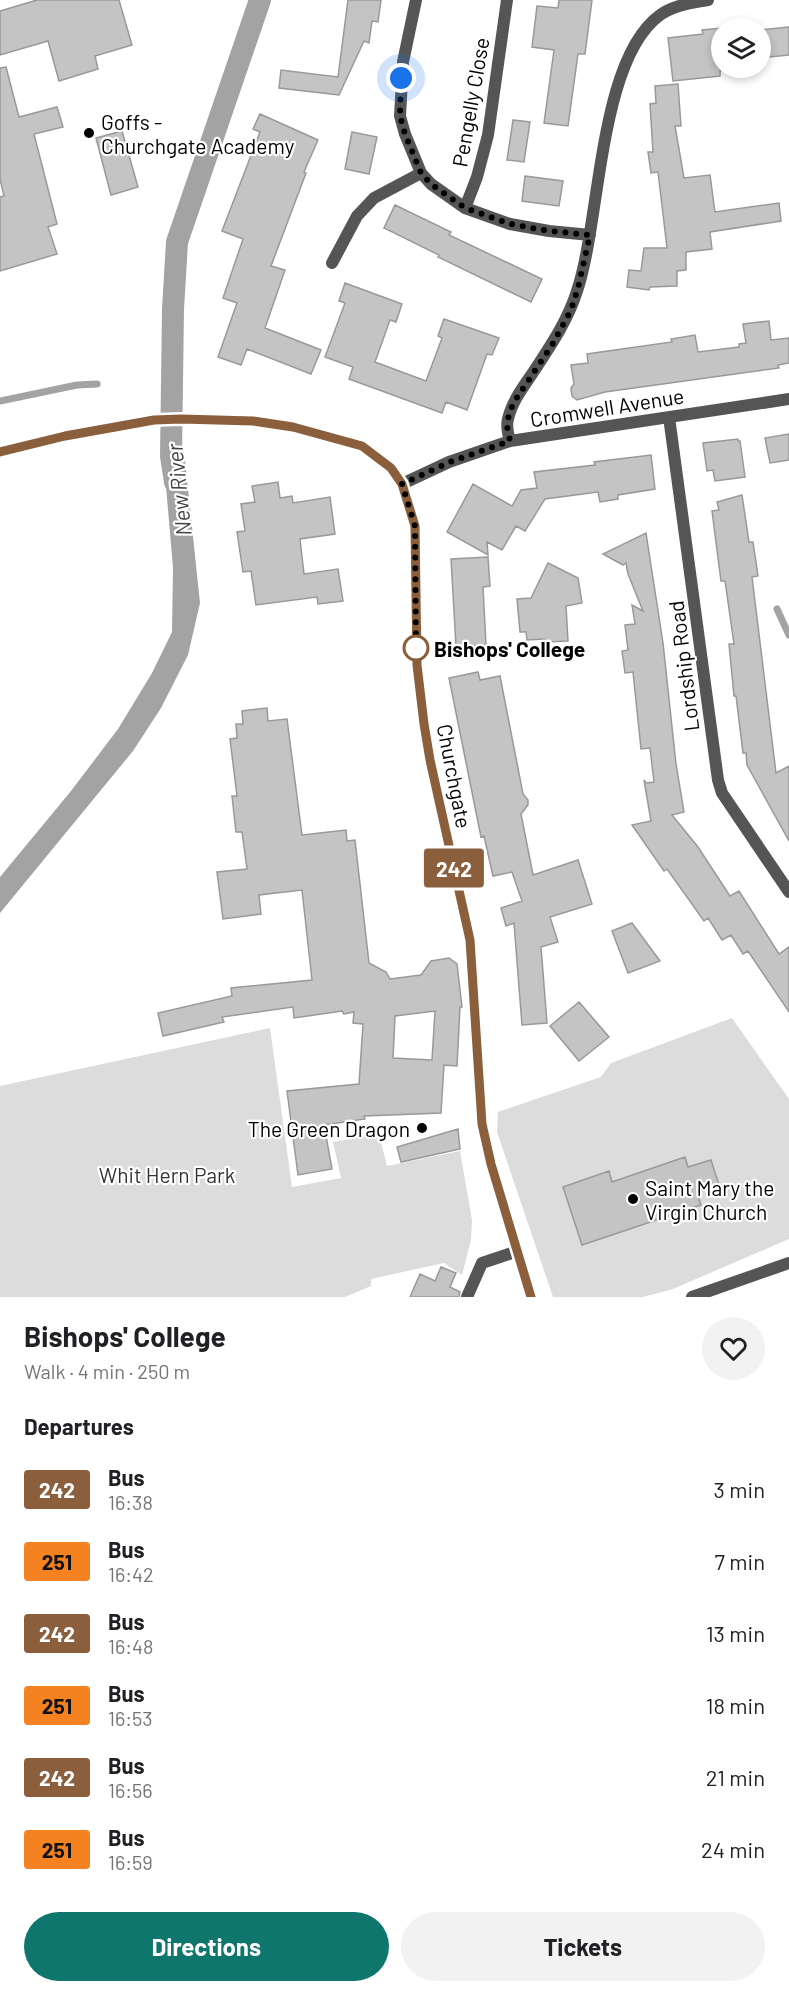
<!DOCTYPE html>
<meta charset="utf-8">
<style>
:root{--surface:#fff;--page:#f2f2f2;--text:#202124;--muted:#757577;--accent:#0f766e}
body{margin:0;font-family:Barlow,sans-serif;background:var(--page);color:var(--text);height:100vh;display:flex;flex-direction:column;font-size:22px;white-space:nowrap}
*{box-sizing:border-box;margin:0}
p{font-size:20px;color:var(--muted)}
.icon{flex:none;width:33px;height:33px;fill:none;stroke:currentColor;stroke-width:2;stroke-linecap:round;stroke-linejoin:round}
.map{position:relative;height:1297px;overflow:hidden}
.panel{display:flex;flex-direction:column;background:var(--surface);flex:1}
.panel>*{flex:none}
.badge{padding:0 12px;border-radius:4px;font-size:21px;line-height:39px}
.controls{position:absolute;left:711px;top:18px;display:grid;gap:12px}
.controls a{display:grid;place-items:center;width:60px;height:60px;border-radius:50%;background:var(--surface);box-shadow:0 3px 9px #0003;font-size:30px}
.you{position:absolute;width:30px;height:30px;margin:-15px;border:4px solid #fff;border-radius:50%;background:#1a73e8;box-shadow:0 0 0 9px #1a73e833}
.map>.badge{position:absolute;translate:-50% -50%;box-shadow:0 0 0 3px #fff}
h2{padding:0 24px;font-size:22px;line-height:54px}
.round{display:grid;place-items:center;flex:none;width:63px;height:63px;border-radius:32px;background:var(--page)}
.head{display:flex;align-items:center;justify-content:space-between;height:102px;padding:0 24px}
h1{font-size:28px;font-weight:700;line-height:45px}
.action{display:flex;gap:12px;margin-top:auto;padding:12px 24px}
.action a{flex:1;height:69px;border-radius:36px;background:var(--accent);color:#fff;font-size:24px;font-weight:700;line-height:69px;text-align:center}
.action a+a{background:var(--page);color:var(--text)}
ul{padding:0;list-style:none}
li{display:flex;align-items:center;gap:18px;height:72px;padding:0 24px}
li div{flex:1}
li b{display:block;font-size:22px}
li em{font-style:normal}
li .badge{min-width:66px;font-weight:700;text-align:center}
.map>svg:first-child{display:block}
.green{fill:#dcdcdc;fill-rule:evenodd}
.water{fill:#a3a3a3}
.lines{fill:none;stroke-linecap:round;stroke-linejoin:round}
.stream{stroke:#a3a3a3;stroke-width:7}
.canal{stroke:#a3a3a3;stroke-width:22}
.building{fill:#c4c4c4;stroke:#999;stroke-width:1.5;fill-rule:evenodd}
.minor{stroke:#555;stroke-width:12}
.tertiary{stroke:#555;stroke-width:12}
.line-casing{stroke:#fff;stroke-width:14}
.line{stroke:#8b5e3c;stroke-width:9}
.walk{stroke:#000;stroke-width:6;stroke-dasharray:0 10.8}
.poi-dot{fill:#000;stroke:#fff;stroke-width:2}
.stop-dot{fill:#fff;stroke:#8b5e3c;stroke-width:3}
.labels{text-anchor:middle;dominant-baseline:central;stroke-width:4.5;stroke-linejoin:round;paint-order:stroke}
.street-label{font-size:21px;fill:#000;stroke:#fff}
.poi-label{font-size:21px;fill:#000;stroke:#fff;text-anchor:start}
.stop-label{font-size:21px;font-weight:bold;fill:#000;stroke:#fff;text-anchor:start}
.park-label{font-size:21px;fill:#333;stroke:#fff}
.water-label{font-size:22px;font-style:italic;fill:#444;stroke:#fff}
</style>
<div class="map">
<svg width="789" height="1297" viewBox="0 0 789 1297">
<rect width="100%" height="100%" fill="#fff"/>
<path class="green" d="M732,1018L789,1099V1239L673,1289L643,1297H553L497,1132L498,1112L601,1077L611,1063ZM685,1158L688,1167L711,1160L719,1185L697,1193L701,1205L582,1244L563,1187L608,1172L612,1182Z
M270,1028L292,1187L341,1178L333,1142L379,1134L387,1166L460,1151L472,1220L471,1240L462,1275L444,1263L371,1279V1286L345,1297H0V1086Z"/>
<path class="water" d="M163,451H184L200,603L188,655L161,708L133,751L0,913V877L71,791L118,729L152,673L172,632L173,568Z"/>
<g class="lines">
<path class="stream" d="M0,401L77,385L97,384
M777,609L789,635"/>
<path class="canal" d="M175,482L171,456L173,309L177,242L260,0"/>
</g>
<path class="building" d="M37,0H119L132,45L95,56L98,69L59,81L48,41L0,55V11Z
M348,0H381L378,22L372,21L369,43L364,41L339,95L279,88L281,70L338,77Z
M559,0H592L585,54H578L568,126L544,123L554,50L532,47L537,6L558,8Z
M789,27V55L760,58V30Z
M722,28L720,76L673,81L668,38L703,34L702,30Z
M6,67L19,117L57,107L63,127L34,134L57,224L48,227L57,254L0,271V197L4,196L0,179V68Z
M678,84L681,126H675L684,178L710,175L715,212L779,203L781,221L710,232L712,249L686,252V270L677,271V286L650,287L649,290L627,287L629,270L641,271L644,248H667L658,172L651,173L648,152H653L650,104L656,103L655,86Z
M260,114L318,140L304,172L306,173L271,266L285,270L265,328L321,350L311,374L247,349L241,365L218,357L237,303L223,298L243,239L222,231L260,132L253,129Z
M513,120L530,122L524,162L507,160Z
M122,131L138,187L111,195L96,138Z
M352,132L377,137L369,174L345,169Z
M525,176L563,181L559,206L522,201Z
M395,205L451,232L449,235L542,279L531,302L438,257L439,255L384,228Z
M345,283L402,304L396,322L390,320L375,362L426,381L442,338L438,336L444,319L499,338L492,355L487,354L467,410L446,402L442,413L349,379L353,367L325,357L345,303L339,301Z
M769,321L771,340L789,338V363L778,365L779,368L605,392L577,400L572,396L571,388L574,384L571,365L588,363L587,354L672,342L671,339L695,335L698,352L739,347V344L746,343L743,324Z
M789,434V460L770,463L765,438Z
M738,439V441H740L745,477L715,481L713,470L707,471L703,443Z
M651,455L655,489L618,495V499L600,502L598,492L545,499L525,531L516,526L502,550L487,542L488,555L447,532L473,484L512,506L521,490L537,488L534,472L595,465L594,462Z
M278,482L280,498L292,496L293,503L330,497L335,534L300,539L304,574L338,569L343,601L318,604L317,597L256,605L251,571L243,572L237,532L245,531L241,504L255,502L252,486Z
M742,495L749,542H753L758,576L752,577L776,773L789,766V841L747,765L746,753H743L736,696H734L729,644H734L725,581H721L712,511L719,510L717,502Z
M646,533L663,643L676,764L684,812L672,815L698,847L730,896L739,891L779,954L789,947V1012L748,951L743,954L731,935L722,940L708,918L704,921L667,869L664,871L632,825L651,821L644,780L646,783L654,782L650,748L641,749L633,672L625,673L622,651L628,650L625,625L635,624L632,605L643,611L628,574L626,563L623,565L603,554Z
M488,557L490,586L483,587L486,645L456,646L451,559Z
M548,563L578,578L582,603L566,606L568,641L545,642L544,639L527,640L526,632H520L517,599L531,598Z
M478,672L480,680L500,676L523,794L528,800V805L521,814L533,875L578,860L592,904L550,917L558,942L541,947L547,1023L522,1025L514,923L506,926L501,908L522,901L512,872L493,876L484,836L481,837L449,678Z
M267,708L268,721L287,719L302,835L346,830L347,841L355,840L369,963L386,972L390,979L421,975L431,961L449,958L457,964L462,1007H460L457,1066L444,1065L441,1113L364,1116L365,1119L324,1125L332,1169L298,1175L287,1091L359,1084L363,1024L353,1023L354,1012L344,1014L342,1011L294,1018L293,1007L222,1017L224,1022L163,1036L158,1013L232,996L231,988L312,980L302,890L259,895L261,914L223,919L217,872L247,869L242,832H236L232,796H237L230,739L237,738L236,724H243L242,711ZM435,1011L432,1060L393,1058L395,1016Z
M632,923L660,961L628,973L612,931Z
M579,1002L609,1037L579,1061L550,1026Z
M458,1129L460,1149L401,1162L397,1147Z
M685,1157L688,1167L711,1160L719,1185L697,1193L701,1205L582,1245L563,1187L609,1171L612,1182Z
M441,1267L456,1273L450,1287L460,1292L459,1297H410L420,1274L435,1281Z"/>
<g class="lines">
<path class="minor" d="M416,0L403,62L400,116L405,134L421,173L431,184L465,208L510,224L549,231L590,235
M465,208L477,177L488,135L507,0
M332,263L357,216L374,198L421,173
M669,417L718,780L722,793L789,892
M510,441C508,434 506,426 508,419C512,401 524,386 534,371C551,345 568,320 577,291C601,220 598,60 660,15C674,5 692,3 708,0
M402,484L449,462L510,441L789,399
M467,1297L482,1263L518,1251
M692,1297L789,1263"/>
<path class="tertiary" d="M0,452L65,436L154,420L181,419L253,421L293,427L362,446L391,468L402,484L415,526L417,665L424,724L430,760L470,940L482,1123L491,1163L531,1297"/>
</g>
<g class="lines">
<g class="line-casing">
<path id="line" d="M0,452L65,436L154,420L181,419L253,421L293,427L362,446L391,468L402,484L415,526L417,665L424,724L430,760L470,940L482,1124L491,1164L531,1297"/>
</g>
<use href="#line" class="line"/>
<path class="walk" d="M401,78L400,116L405,134L421,173L431,184L465,208L510,224L549,231L590,235L578,288L571,310L552,345L514,402L509,414L507,426L510,441L450,462L402,484L415,526L416,648"/>
</g>
<g class="poi-dot">
<circle cx="89" cy="133" r="6"/>
<circle cx="422" cy="1128" r="6"/>
<circle cx="633" cy="1199" r="6"/>
</g>
<circle class="stop-dot" cx="416" cy="648" r="12"/>
<g class="labels">
<g class="street-label">
<text transform="translate(470 102) rotate(-80)">Pengelly Close</text>
<text transform="translate(607 407) rotate(-9)">Cromwell Avenue</text>
<text transform="translate(683 666) rotate(-97)">Lordship Road</text>
<text transform="translate(455 776) rotate(79)">Churchgate</text>
</g>
<g class="poi-label">
<text x="101" y="121">Goffs -<tspan x="101" dy="24">Churchgate Academy</tspan></text>
<text x="410" y="1128" text-anchor="end">The Green Dragon</text>
<text x="645" y="1187">Saint Mary the<tspan x="645" dy="24">Virgin Church</tspan></text>
</g>
<g class="stop-label">
<text x="434" y="648">Bishops' College</text>
</g>
<g class="park-label">
<text x="167" y="1174">Whit Hern Park</text>
</g>
<g class="water-label">
<text transform="translate(178 490) rotate(-96)">New River</text>
</g>
</g>
</svg>
<div class="controls">
<a><svg class="icon" aria-label="layers" viewBox="0 0 24 24"><path d="M12 4l9 5-9 5-9-5zM3 14l9 5 9-5"/></svg></a>
</div>
<div class="you" style="left:401px;top:78px"></div>
<b class="badge" style="left:454px;top:868px;background:#8b5e3c;color:#fff">242</b>
</div>
<section class="panel">
<div class="head"><div><h1>Bishops' College</h1><p>Walk · 4 min · 250 m</p></div><a class="round"><svg class="icon" aria-label="heart" viewBox="0 0 24 24"><path d="M12 20l-8-8c-3-5 5-10 8-4 3-6 11-1 8 4z"/></svg></a></div>
<h2>Departures</h2>
<ul>
<li><span class="badge" style="background:#8b5e3c;color:#fff">242</span><div><b>Bus</b><p>16:38</p></div><em>3 min</em></li>
<li><span class="badge" style="background:#f58220;color:#111">251</span><div><b>Bus</b><p>16:42</p></div><em>7 min</em></li>
<li><span class="badge" style="background:#8b5e3c;color:#fff">242</span><div><b>Bus</b><p>16:48</p></div><em>13 min</em></li>
<li><span class="badge" style="background:#f58220;color:#111">251</span><div><b>Bus</b><p>16:53</p></div><em>18 min</em></li>
<li><span class="badge" style="background:#8b5e3c;color:#fff">242</span><div><b>Bus</b><p>16:56</p></div><em>21 min</em></li>
<li><span class="badge" style="background:#f58220;color:#111">251</span><div><b>Bus</b><p>16:59</p></div><em>24 min</em></li>
</ul>
<div class="action"><a>Directions</a><a>Tickets</a></div>
</section>
